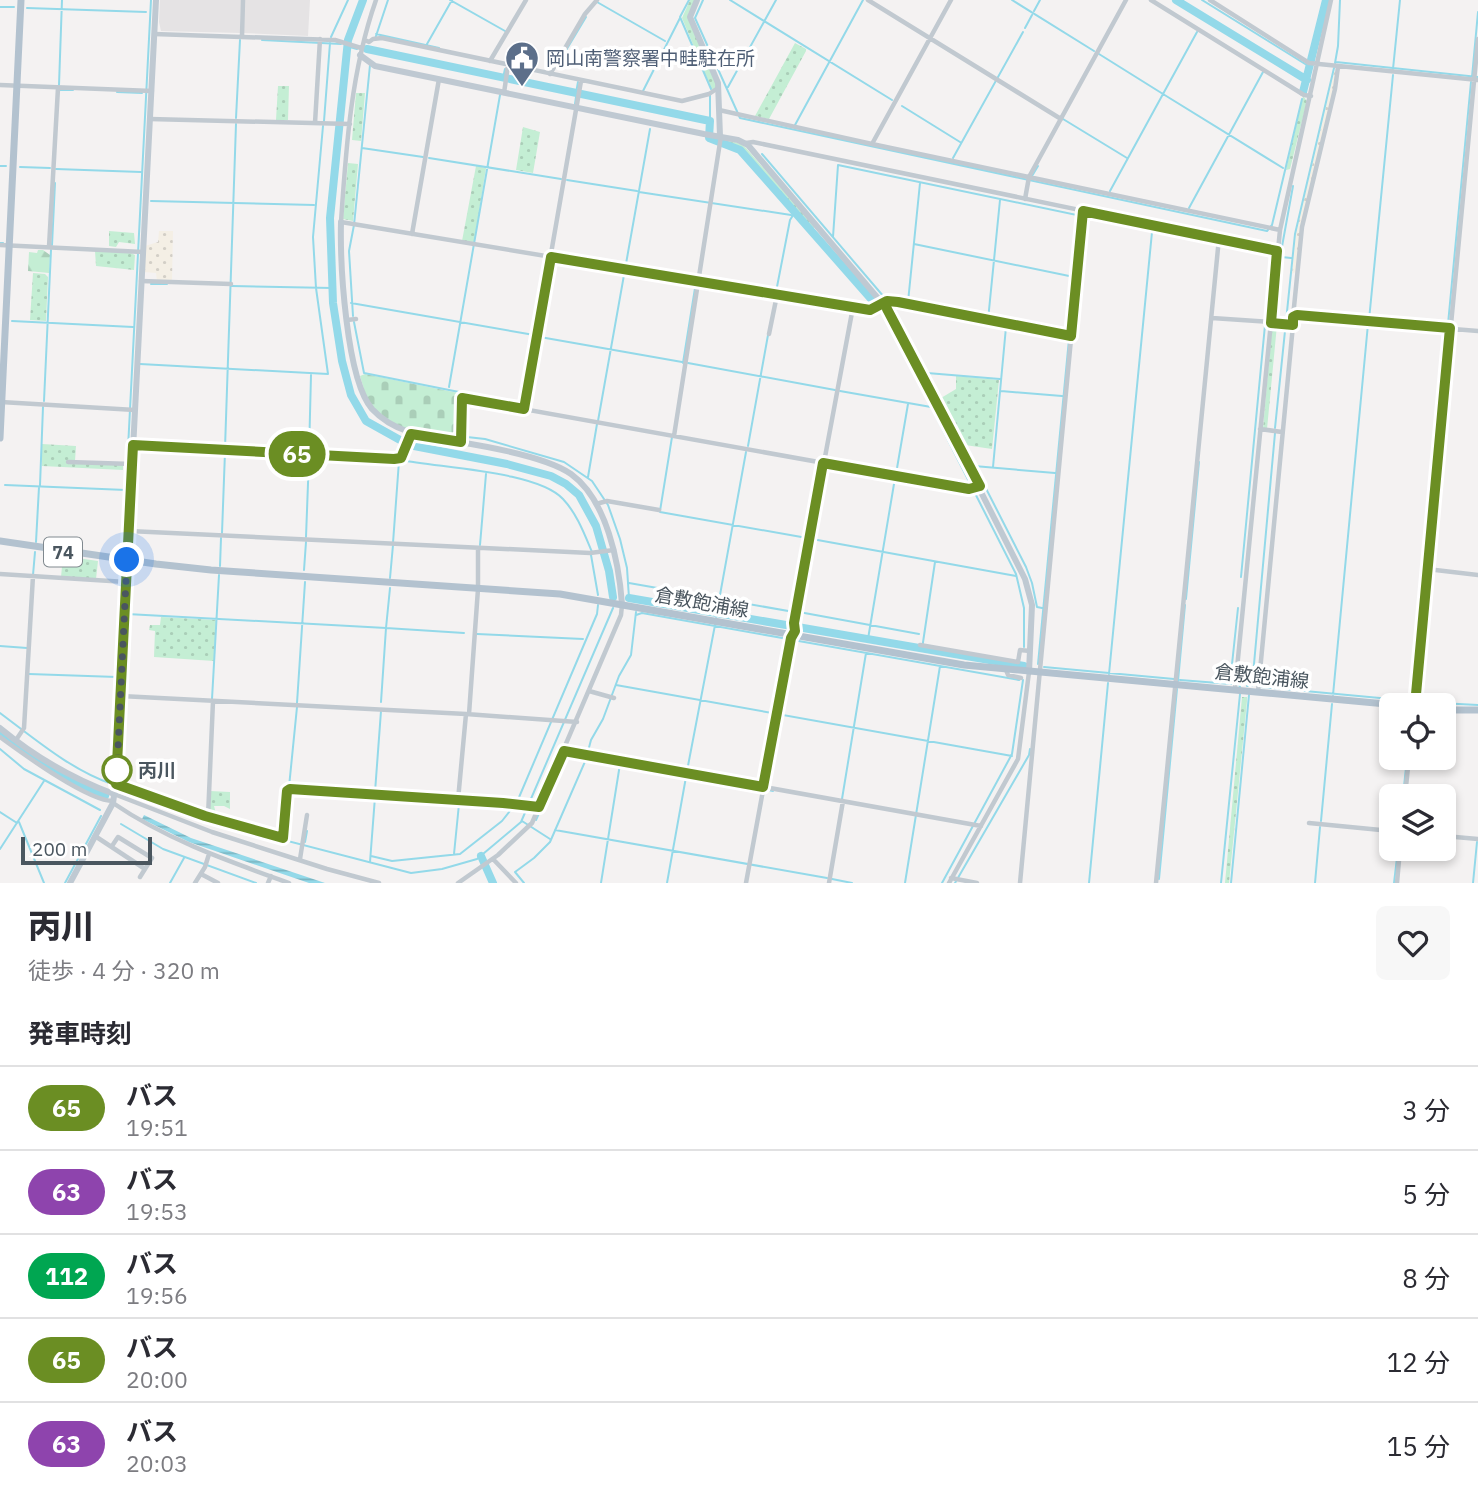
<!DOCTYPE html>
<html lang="ja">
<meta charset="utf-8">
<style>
:root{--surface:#fff;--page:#f7f7f7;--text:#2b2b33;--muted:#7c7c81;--line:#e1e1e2}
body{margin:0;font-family:"IBM Plex Sans","Noto Sans JP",sans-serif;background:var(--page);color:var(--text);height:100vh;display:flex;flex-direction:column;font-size:26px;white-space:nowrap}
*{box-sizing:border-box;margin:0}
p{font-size:23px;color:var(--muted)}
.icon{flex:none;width:38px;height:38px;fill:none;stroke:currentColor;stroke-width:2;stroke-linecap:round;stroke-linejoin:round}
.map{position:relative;height:883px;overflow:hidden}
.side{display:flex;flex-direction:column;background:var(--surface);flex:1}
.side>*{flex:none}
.badge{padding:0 14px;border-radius:23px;font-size:24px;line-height:46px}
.buttons{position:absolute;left:1379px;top:693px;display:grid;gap:14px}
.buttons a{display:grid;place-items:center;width:77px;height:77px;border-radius:10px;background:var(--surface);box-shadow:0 4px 10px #0003;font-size:35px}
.scale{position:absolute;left:21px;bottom:18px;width:131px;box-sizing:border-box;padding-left:7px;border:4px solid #4a565f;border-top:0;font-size:19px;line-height:24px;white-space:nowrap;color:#4a565f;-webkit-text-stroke:5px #fff;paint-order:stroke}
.you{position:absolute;width:35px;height:35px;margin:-18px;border:5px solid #fff;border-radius:50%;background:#1a73e8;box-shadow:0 0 0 10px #1a73e833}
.map>.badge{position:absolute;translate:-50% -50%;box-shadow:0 0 0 4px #fff}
h2{padding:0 28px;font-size:26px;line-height:63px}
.round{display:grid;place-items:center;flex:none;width:74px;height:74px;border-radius:10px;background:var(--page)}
.overview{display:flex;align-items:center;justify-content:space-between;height:119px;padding:0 28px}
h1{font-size:33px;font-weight:800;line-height:52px}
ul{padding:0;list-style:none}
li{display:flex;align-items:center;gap:21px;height:84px;padding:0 28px;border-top:2px solid var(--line)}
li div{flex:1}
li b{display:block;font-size:26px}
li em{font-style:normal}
li .badge{min-width:77px;font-weight:700;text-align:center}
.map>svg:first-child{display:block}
.education{fill:#e5e3e4}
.grass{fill:url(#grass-dots)}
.forest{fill:url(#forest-firs)}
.sand{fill:url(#sand-dots)}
.cemetery{fill:url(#cemetery-stones)}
.water{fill:url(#water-rules)}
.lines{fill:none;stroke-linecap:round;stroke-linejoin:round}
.stream{stroke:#93d9e9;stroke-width:2}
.river{stroke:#93d9e9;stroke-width:8}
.street{stroke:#c1c9d0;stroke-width:4.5}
.secondary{stroke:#bfc9d2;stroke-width:6}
.primary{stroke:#b3c2cf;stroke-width:7}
.line-casing{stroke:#fff;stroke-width:16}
.line{stroke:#6b8e23;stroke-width:10}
.walk{stroke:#4a565f;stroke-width:7;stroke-dasharray:0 12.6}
.stop-dot{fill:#fff;stroke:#6b8e23;stroke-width:3.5}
.labels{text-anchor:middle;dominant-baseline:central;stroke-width:7;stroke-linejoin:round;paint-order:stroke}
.shield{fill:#fff;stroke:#80898f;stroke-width:2}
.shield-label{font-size:18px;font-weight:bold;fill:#4a565f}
.service-label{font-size:19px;fill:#4e5e75;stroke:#fff;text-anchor:start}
.street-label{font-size:19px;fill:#4a565f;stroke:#fff}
.stop-label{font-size:19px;font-weight:bold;fill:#4a565f;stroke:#fff;text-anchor:start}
</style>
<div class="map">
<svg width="1478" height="883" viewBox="0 0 1478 883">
<defs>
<pattern id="grass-dots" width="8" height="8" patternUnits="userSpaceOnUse" patternTransform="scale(1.75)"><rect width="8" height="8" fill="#c4eed4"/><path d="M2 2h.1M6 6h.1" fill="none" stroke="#aaceb8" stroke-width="1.8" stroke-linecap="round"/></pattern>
<pattern id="forest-firs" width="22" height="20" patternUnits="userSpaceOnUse" patternTransform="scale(1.75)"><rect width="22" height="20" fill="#c4eed4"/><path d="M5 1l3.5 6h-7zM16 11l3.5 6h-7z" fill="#aaceb8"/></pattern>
<pattern id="sand-dots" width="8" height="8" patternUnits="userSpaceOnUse" patternTransform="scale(1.75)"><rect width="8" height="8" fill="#f4efe5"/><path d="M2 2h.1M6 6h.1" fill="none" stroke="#d3cfc7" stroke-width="1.8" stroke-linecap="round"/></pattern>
<pattern id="cemetery-stones" width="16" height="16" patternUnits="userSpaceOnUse" patternTransform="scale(1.75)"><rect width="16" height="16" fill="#c4eed4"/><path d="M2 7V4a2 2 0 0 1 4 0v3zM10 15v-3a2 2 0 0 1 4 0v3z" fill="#aaceb8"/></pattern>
<pattern id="water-rules" width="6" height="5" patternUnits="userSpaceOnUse" patternTransform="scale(1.75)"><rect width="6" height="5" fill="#93d9e9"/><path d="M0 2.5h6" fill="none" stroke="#7ab3c0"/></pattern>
</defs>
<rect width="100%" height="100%" fill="#f4f2f2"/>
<path class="education" d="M160,0H241L240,33L161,31L159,22Z
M244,0H310L308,36L243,33Z"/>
<path class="grass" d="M690,0H695L688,14L715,81L716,88L712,90L682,18Z
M795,43L806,49V51L769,119L755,116Z
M278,86H289L288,120H276Z
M356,93H365L361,141L352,140Z
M1303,96L1307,101L1290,169L1286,170Z
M523,127L540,132L533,173L516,170Z
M724,139L741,144L746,148L814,226V231L744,151L722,141Z
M348,163L358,164L353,221L343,219Z
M476,166L486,168L474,242L462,241Z
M109,231L134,233L135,244L119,242L116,247L109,246Z
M95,251L129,252L135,255L134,270L96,266Z
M33,273L45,274L48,277L46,321L30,320Z
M1277,325L1267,429L1263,428L1272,327Z
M956,376L999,380L992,449L965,445L941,398L956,389Z
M42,444L76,446L75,461L123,465V470L42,466Z
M63,556L98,561L96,579L61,577Z
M161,617L216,620L214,661L154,657L155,631L149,630L150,625H160Z
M1242,697H1247V701L1229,883H1225Z
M210,791L230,792V809L224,806H214L217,817L226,816L225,821L209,816Z"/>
<path class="forest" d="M38,250H43L50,255L49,273L28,271L29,252L37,253Z"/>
<path class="sand" d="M1335,69V85L1310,186L1297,271L1292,274L1296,234Z
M159,231H173L172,281H157L156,273L144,272L145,246L158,242Z"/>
<path class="cemetery" d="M365,374L458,393L456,440C428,436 387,429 370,403C365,395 363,385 360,376Z"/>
<path class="water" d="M144,815L191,838L325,883H309L189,842L142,819Z"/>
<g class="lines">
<path class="stream" d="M450,0L505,31
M689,0L680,17L711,89
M703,0L695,18L740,118L1267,231L1272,225L1302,99
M730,0L892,100
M1012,0L1094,51
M1202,0L1310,67
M597,2L665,41
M0,7H14
M27,8L146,12
M1034,11L1040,0
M1025,28L1032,15
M1197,32L1163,94L1283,168
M376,34L439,48
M331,37L348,0
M375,39L388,0
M262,40L341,44
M427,44L452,0
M346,46L357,49
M1099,54L1163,94L1110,191
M559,62L586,17
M1336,62L1478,77
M1335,63L1338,46L1340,0
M1393,69L1400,0
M1472,77L1478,12
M503,78L505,69
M59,85L62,0
M728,87L776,0
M60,90H73
M643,91L680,18
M117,92L142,93
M576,93L578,82
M575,104L576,97
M902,106L960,142
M236,118L240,40
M1063,119L1127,158
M324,121L330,43
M710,121V95
M795,125L863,0
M362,148L423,157
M762,154L890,304
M429,158L561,179
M953,158L1023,32
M0,166H6
M20,167L50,168
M56,169L141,172
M1032,176L1038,166
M567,180L637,191
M639,192L791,215
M151,201L314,205
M1189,208L1263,72
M833,237L838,165L1272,256L1291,258
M0,243H3
M914,244L1074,277
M52,245L55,183
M1281,252L1293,186
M1076,267L1080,217
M608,269L630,272
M151,284H167
M232,286L332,288
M776,292L790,220L795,212
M756,293L849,309
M908,302L920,183
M351,303L534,335
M892,304L1026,567L1032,583L1037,607L1042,608
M894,304L1016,327
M866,311H878
M884,314L1016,574L1024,608V647
M353,316L349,251L354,225L370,65
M988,320L1000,200
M1266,320L1272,257
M1369,320L1393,75
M12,321L133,327
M354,322L364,373L459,392L458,436L485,439L564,462L592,481L608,505L620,539L627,568L629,598
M1069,333L1073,290
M540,337L682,362
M683,363L696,282
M688,363L835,390
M140,364L328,374L316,288L313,237L323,126
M927,373L1000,379
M449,387L500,95
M840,391L931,407
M1001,391L1062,396
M44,401L51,250
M598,421L650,129
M1275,428L1295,234L1334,68
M748,446L768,335
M225,448L236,124
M309,453L311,375
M279,455L309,457
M400,455L404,443
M334,458L399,462
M401,460C440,468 537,471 563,499C577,514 584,533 592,552
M974,466L1055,473
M993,467L1006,327
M896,474L908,404
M588,477L597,424
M5,485L126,490
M40,485L43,407
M660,511L672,437
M660,512L807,538
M222,533L225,452
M306,537L309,457L328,458
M812,539L1016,576
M36,542L39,487
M393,543L399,461
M480,545L486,474
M123,546L151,0
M591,555L598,595
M220,566L221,538
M304,570L306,542
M33,575L35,552
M1241,577L1265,325
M390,578L393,545
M629,583L794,612
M1186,599L1199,462
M799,612L919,634
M127,614L386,628L390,588
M636,615L642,613L788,639
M716,617L746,452
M477,634L583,639
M868,639L895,478
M793,640L1019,680
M0,646L27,648
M922,649L935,562
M1038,664L1069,339
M1044,667L1174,679
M29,674L117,677
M1109,674L1152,232
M1180,680L1231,684
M1178,681L1185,605
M1230,683L1238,608
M616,685L1012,756
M1239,685L1240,687
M1247,686H1252L1275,433
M1261,687L1412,701
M1333,695L1368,324
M212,699L219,575
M381,702L386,628L464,633
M1420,702L1478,705
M297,703L305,582
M1412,703L1471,82
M0,713C35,739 71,770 112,784
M0,749L24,769L100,810
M566,754L717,781
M587,755L591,740L603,719L619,676L631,655L636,612
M687,771L715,625
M761,784L768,748
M110,785L122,579
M289,787L297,707
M754,787L773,791
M375,792L381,711
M143,796L222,824L411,873L442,869L477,859L521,822L613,608
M1403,796L1407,758
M842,799L866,653
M517,802L597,614L598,605
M0,812L17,823
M536,820L548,793
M522,821L550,839
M1321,821L1332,704
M19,822L44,883
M121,824L163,849L256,883
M555,830L827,878
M286,833L287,821
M305,842L307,831
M0,849L44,781
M454,854L459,804
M371,856L392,861L460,854L502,821L513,807
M370,862L375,797
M832,879L852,883
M1159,879L1177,689
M65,883L101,816
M170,883L184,858
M524,883L515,872L534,858L550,842L587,757
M601,883L620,764
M667,883L686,777
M905,883L940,666
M942,883L1012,754L1023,680
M955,883L1029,755L1030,749
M1089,883L1108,683
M1221,883L1240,694
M1231,883L1249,695
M1315,883L1320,827
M1394,883L1398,849
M1473,883L1477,842"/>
<path class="river" d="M363,0L348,40L330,218L333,303L342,361L351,395L366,421L409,445L507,464L551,476L566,484L579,495L596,526L609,571L613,597
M1176,0L1307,80
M367,49L710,121L709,138L740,150L880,309
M1303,92L1326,0
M629,598L1024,666
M0,734L65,777L105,796
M481,856L493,883"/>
<path class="street" d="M376,0C351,71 346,148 341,222L853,307L871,310L887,301L898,302L1071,336
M868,0L1061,119
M1151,0L1304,95L1311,96
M1210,0L1309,63L1478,80
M154,34L335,40L361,48
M242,36L243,0
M365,40L369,42L373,39L382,38L682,101L709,94L718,88
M490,61L526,0
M550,74L585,14L597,0
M0,85L152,91
M504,93L508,65
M719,110L872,144L951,0
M150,119L350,124
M315,123L320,39
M746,143L753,142L1277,251
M872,144L1280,230
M1025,199L1029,177L1126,0
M412,234L439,79
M0,245L143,252
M49,247L58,88
M141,281L231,284
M1294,316L1478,331
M1293,317L1302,227L1335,89L1338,67
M1212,318L1271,322
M347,320L356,319
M1271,323L1293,324
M769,334L777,295
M1,402L135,410
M524,409L581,81
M1260,429L1282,432
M674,436L721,136
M461,442L462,398L969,489L979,487
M134,445L394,459L401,458L411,434
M68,462L132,464
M596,504L607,501L659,510
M129,531L590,553L614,550
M1427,569L1478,575
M0,574L126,582
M920,645L1018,662L1020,650L1030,651
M1006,670L1008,675L1021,678
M1235,689L1280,230L1331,0
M589,691L614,698
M1258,692L1293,325
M121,696L466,714L577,722
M1415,705L1478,39
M469,714L478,589V548
M0,737C22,753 87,801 113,801
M16,740L24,728L33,576
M564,751L981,826
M116,784L207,817L283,838L287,791L290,789L525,805L539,807
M114,794L212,832L327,869L379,883
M1405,796L1409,758
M458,800L466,714
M113,803C167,840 228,861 289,883
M208,817L213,701
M1309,823L1391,831
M95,836L145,869L152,858L118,837L112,846
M1444,836L1478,839
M300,859L307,815
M493,859L516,883
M201,874L218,883
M140,877L145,869
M951,878L977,883
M195,883L205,867L209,854
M268,883L271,876
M458,883L498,855L532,823L621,615L622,605
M746,883L791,638L795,631L794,623L853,307
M829,883L843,801
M949,883L1018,759L1029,672
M1020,883L1083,211
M1156,883L1219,238
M1397,883L1400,849"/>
<path class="secondary" d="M697,0L690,17L718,83L720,136
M360,55L375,66L704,134L738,140L748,145L882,303L896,324L1025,579L1032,605L1029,672
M341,222C340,263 346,379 372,409C395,434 428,437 459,442C490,447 547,457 571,474C607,500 619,563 622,604
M0,728C34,756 73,779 114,794
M70,883L113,803L116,782L156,0"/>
<path class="primary" d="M0,438L21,0
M0,541L156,564L211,570L560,594L964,665L1397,705
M1444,710H1478"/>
</g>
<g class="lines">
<g class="line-casing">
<path id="line" d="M887,309L980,486L969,489L823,463L794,623L795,631L791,638L763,787L564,751L539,807L503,803L290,789L287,791L283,838L205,816L116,784L133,445L394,459L401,458L411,434L461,442L462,398L524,409L551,257L870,310L887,301L898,302L1071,336L1083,211L1277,251L1271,323L1293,325V317L1297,315L1450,328L1415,705"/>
</g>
<use href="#line" class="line"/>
<path class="walk" d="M117,770L127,560"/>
</g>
<defs>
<g id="civic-pin" transform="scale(1.75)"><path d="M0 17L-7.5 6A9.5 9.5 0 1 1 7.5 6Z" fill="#5c6f8a" stroke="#fff"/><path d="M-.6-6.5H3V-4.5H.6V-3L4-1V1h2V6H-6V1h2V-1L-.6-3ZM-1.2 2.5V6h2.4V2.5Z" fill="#fff"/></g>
</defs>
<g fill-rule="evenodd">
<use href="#civic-pin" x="522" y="58"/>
</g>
<circle class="stop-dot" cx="117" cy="770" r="14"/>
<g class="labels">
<rect class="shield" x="44" y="537.5" width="38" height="29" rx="5"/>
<g class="shield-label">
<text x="63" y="552">74</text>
</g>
<g class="service-label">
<text x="546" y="58">岡山南警察署中畦駐在所</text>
</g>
<g class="street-label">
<text transform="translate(702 602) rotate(10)">倉敷飽浦線</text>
<text transform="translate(1262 676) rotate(6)">倉敷飽浦線</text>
</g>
<g class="stop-label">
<text x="138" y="770">丙川</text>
</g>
</g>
</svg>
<div class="buttons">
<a><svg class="icon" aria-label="locate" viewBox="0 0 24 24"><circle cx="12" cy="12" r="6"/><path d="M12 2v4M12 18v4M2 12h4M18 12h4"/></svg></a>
<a><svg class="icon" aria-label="layers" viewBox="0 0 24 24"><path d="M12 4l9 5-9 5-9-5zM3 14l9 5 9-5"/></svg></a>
</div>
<div class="scale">200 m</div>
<div class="you" style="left:127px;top:560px"></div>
<b class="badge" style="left:297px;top:454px;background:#6b8e23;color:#fff">65</b>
</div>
<section class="side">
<div class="overview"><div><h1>丙川</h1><p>徒歩 · 4 分 · 320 m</p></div><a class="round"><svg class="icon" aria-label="heart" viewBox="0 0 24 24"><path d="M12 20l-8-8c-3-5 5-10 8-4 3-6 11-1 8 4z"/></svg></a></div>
<h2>発車時刻</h2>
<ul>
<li><span class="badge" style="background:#6b8e23;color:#fff">65</span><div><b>バス</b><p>19:51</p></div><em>3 分</em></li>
<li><span class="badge" style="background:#8e44ad;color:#fff">63</span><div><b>バス</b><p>19:53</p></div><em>5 分</em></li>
<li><span class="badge" style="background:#00a651;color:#fff">112</span><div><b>バス</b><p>19:56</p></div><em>8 分</em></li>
<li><span class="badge" style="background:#6b8e23;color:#fff">65</span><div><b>バス</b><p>20:00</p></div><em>12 分</em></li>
<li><span class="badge" style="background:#8e44ad;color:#fff">63</span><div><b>バス</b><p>20:03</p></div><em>15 分</em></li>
</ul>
</section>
